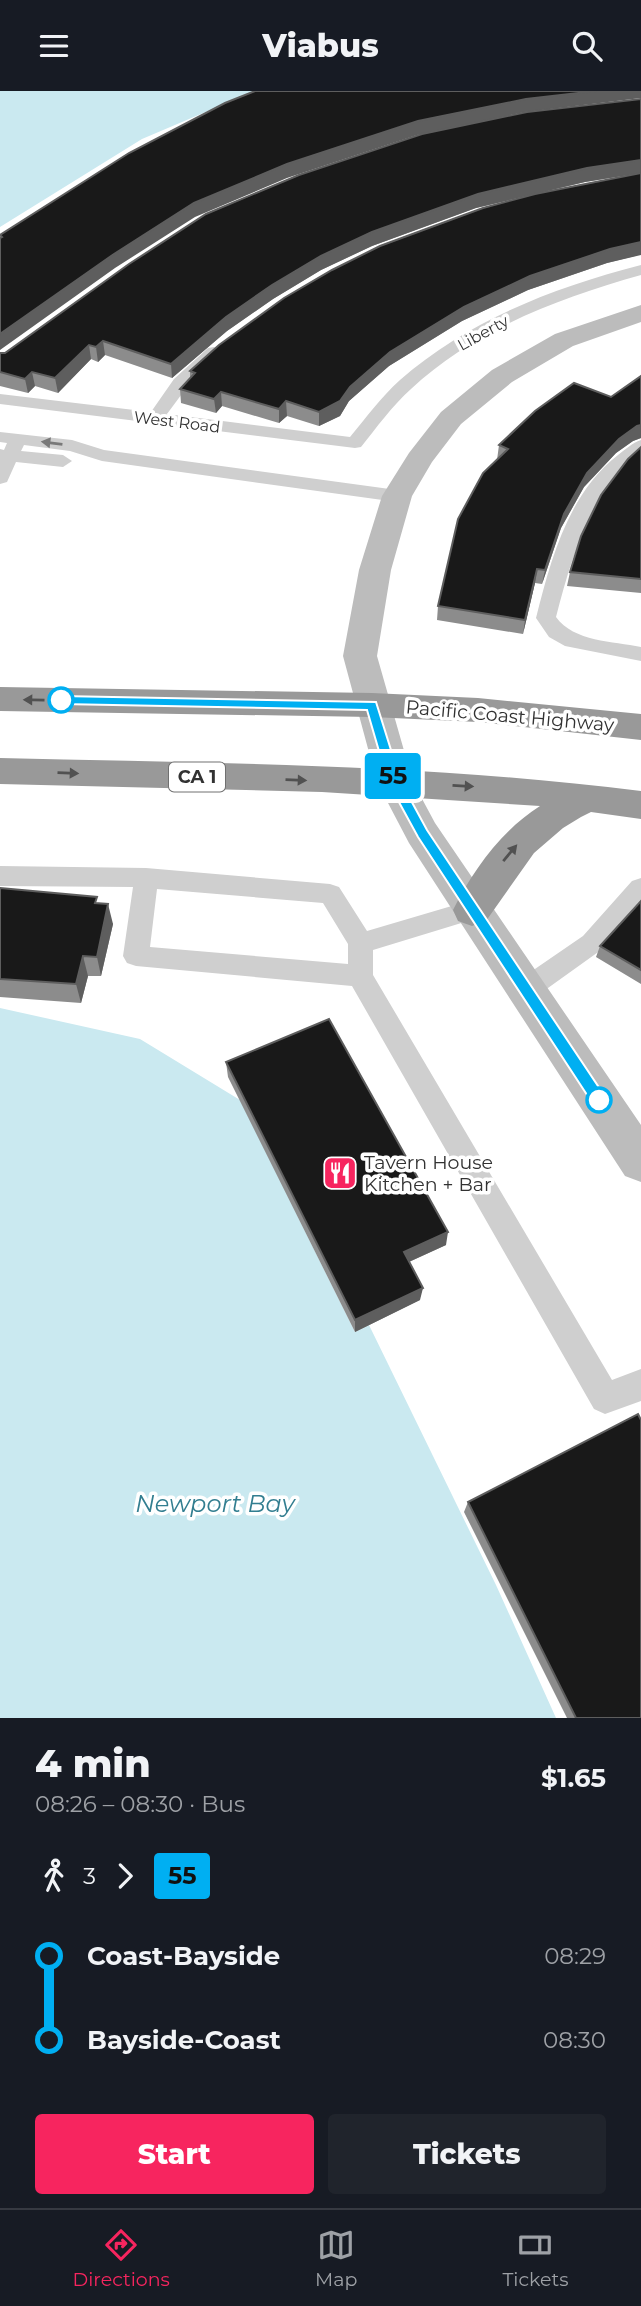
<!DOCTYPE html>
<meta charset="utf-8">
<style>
:root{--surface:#171b24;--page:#20242c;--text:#f1f3f6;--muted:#9ea1a6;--line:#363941;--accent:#f7255f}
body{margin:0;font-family:Montserrat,sans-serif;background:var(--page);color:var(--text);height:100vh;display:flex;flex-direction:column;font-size:26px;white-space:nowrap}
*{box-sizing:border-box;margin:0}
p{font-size:23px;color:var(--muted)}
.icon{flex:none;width:38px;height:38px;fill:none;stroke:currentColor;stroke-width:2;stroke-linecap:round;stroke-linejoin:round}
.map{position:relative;height:1627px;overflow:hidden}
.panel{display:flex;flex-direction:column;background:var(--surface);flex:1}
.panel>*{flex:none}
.badge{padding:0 14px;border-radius:5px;font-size:24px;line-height:46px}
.map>.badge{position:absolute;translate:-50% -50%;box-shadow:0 0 0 4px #fff}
.legs{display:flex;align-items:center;gap:10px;height:77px;padding:0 35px;font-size:23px}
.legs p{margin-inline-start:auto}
.summary{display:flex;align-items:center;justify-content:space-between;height:119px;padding:0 35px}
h1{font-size:38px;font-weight:800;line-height:52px}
.button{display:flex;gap:14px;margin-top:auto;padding:14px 35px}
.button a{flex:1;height:80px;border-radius:7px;background:var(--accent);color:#fff;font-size:28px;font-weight:800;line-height:80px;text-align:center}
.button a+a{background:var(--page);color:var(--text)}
ul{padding:0 35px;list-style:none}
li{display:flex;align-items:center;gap:24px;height:84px;font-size:26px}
li i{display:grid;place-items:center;width:10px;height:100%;margin:0 9px;background:currentColor}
li i::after{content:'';width:18px;height:18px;margin:-9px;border:5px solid;border-radius:50%;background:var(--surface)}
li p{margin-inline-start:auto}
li:first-child i{background:linear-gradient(#0000 50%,currentColor 0)}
li:last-child i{background:linear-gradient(currentColor 50%,#0000 0)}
header{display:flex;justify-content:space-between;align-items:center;height:91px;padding:0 35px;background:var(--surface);font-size:32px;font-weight:800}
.dock{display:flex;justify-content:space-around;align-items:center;height:98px;border-top:2px solid var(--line);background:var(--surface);font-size:19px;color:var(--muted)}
.dock a{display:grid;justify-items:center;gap:4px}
.dock .active{color:var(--accent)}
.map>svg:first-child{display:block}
.water{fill:#cae9f0}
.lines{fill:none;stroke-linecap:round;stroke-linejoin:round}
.lane{fill:#cfcfcf;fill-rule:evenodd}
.secondary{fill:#bcbcbc;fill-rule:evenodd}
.highway{fill:#999;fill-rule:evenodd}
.wall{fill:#8c8c8c;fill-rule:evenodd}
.shaded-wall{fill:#5e5e5e}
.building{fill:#191919;stroke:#5e5e5e;stroke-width:2}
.oneway{fill:#797979}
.oneway2{fill:#515151}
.line-1{fill:#00aff2;stroke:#fff;stroke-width:2}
.stop-1-dot{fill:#fff;stroke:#00aff2;stroke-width:3.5}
.labels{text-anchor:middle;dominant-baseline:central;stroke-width:7;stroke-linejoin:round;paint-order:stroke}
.far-street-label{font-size:16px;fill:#323232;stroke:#fff}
.shield{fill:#fff;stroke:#707070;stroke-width:2}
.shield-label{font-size:18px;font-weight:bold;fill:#323232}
.street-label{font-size:19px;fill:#323232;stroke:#fff}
.poi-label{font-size:19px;fill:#323232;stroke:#fff;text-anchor:start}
.near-water-label{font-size:24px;font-style:italic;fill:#327e90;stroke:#fff}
</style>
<header><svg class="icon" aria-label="menu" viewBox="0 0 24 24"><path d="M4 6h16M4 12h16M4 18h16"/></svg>Viabus<svg class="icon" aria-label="search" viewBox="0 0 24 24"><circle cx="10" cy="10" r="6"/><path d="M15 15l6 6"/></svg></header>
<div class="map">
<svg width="641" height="1627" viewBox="0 0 641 1627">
<rect width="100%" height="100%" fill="#fff"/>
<path class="water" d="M0,0H255L142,48L0,136Z
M0,917L140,948L240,1009L355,1241L369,1234L496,1494L556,1627H0Z"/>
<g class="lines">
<path class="lane" d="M641,174V184C559,207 474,239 411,298C392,315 377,336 361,356L355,357L0,313V303L151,321L174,288L208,257L214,256L222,261L187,296L167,323L350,346C366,327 381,306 400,289C467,230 555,196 641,174Z
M0,341L72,349L104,359L397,399L406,405L397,411L102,370L70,360L24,354L21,360L63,364L72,370L63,376L16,371L7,391L0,393V358L4,359L7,352L0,351Z
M641,349V364C589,406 572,464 556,526C574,551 613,550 641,556V570L565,555L549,546L536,527C551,468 568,403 618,364C626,358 632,352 641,349Z
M0,775L146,777L330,793L339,796L367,840L472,809L481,812L484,819L481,826L373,859V884L612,1289L641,1278V1310L605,1323L594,1318L352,895L136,875L127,872L123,865L133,796L0,795ZM157,798L323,812L348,853V873L150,856Z
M641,787V814L601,859L534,907L525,910L516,907L512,899L516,891L583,845L632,790Z"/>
<path class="secondary" d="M641,214V231L573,255L512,291L461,333L432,371L412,405L391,479L377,565L413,691L435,732L641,1034V1091L625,1085L409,752L377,691L343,565L359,479L382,405L409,362L441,321L492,279L555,243Z"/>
<path class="highway" d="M0,596L372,602L478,607L641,623V649L478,631L372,626L0,620Z
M0,667C214,672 429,673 641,700V728L591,721L581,726L563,737L534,762L486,830L472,835L458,830L453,819C473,779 502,739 540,715L322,701L0,693Z"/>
</g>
<path class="wall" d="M641,8L635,165L607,172L528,199L462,230L389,275L349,310L340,325L319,335L287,325L279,332L222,315L216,322L181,312L180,298L190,287V280L531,104L476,117L372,155L321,179L273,208L227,240L172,287L105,264L98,271L91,268L58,302L35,295L28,302L0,295V262H5ZM629,84L539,102L585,91Z
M641,285V347L633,350L616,362L584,396L561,437L542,493L535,492L523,543L437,529L438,515L497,369L499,354L611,306Z
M641,356V502L567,495L570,481Z
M0,797L98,813L113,833L101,885H88L81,912L0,906Z
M641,810V893L596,866L600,855Z
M226,971L446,1154L409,1171L420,1209L355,1241L228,986Z
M468,1411L641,1627H567L464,1421Z"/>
<path class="shaded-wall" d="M596,0H641V7L525,21L417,44L287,87L195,126L115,177L0,259V243L114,163L194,112L287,73L418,30L526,8Z
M641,69V82L585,91L476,117L372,155L321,179L273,208L227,240L172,287L171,273L226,226L272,194L321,165L372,141L478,103L587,77Z
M641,151V164L607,172L528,199L462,230L389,275L349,310L340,325L319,335V321L390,261L464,216L530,185L610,158Z
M103,250L105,264L98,271L96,256Z
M89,254L91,268L58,302L55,287Z
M32,281L35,295L28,302L25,288Z
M221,301L222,315L216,322L214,308Z
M286,310L287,325L279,332V318Z
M641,334V347L633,350L616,362L584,396L561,437L542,493L545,479L564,423L587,382L619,348L637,335Z
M537,478L535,492L523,543L525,529Z
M108,813L113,833L101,885L97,866Z
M83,865L88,885L81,912L76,893Z
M448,1141L446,1154L402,1174L404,1161Z
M423,1197L420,1209L355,1241V1229Z"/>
<path class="building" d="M255,0H596L526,8L418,30L287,73L194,112L114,163L0,243V147L2,146L0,144L129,62L225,12Z
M641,8V69L587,77L478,103L372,141L321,165L272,194L226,226L171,273L103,250L96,256L89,254L55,287L32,281L25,288L0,281V262H5L129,173L206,123L299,84L422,43L527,21Z
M641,82V151L610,158L530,185L464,216L390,261L350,296L340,310L319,321L286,310L279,318L221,301L214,308L180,298L195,282L190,280L219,254L284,207L332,179L380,155L483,117L535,103Z
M641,285V334L637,335L619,348L587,382L564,423L545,479L537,478L525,529L438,515L458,428L483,382L508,358L499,354L535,320L574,292L611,306Z
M641,356V488L570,481L581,445L601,404L628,368Z
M0,797L97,806L95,812L108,813L97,866L83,865L76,893L0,888Z
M641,810V879L600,855Z
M329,928L448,1141L404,1161L423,1197L355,1229L226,971Z
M638,1323L641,1329V1627H576L468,1411Z"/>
<defs><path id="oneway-solid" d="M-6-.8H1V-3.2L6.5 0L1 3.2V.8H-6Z" transform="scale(1.75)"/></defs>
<use class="oneway" href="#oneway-solid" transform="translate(52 352) rotate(-173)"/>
<g class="oneway2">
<use href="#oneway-solid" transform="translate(34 609) rotate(-179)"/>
<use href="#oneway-solid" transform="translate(68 682) rotate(2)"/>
<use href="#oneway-solid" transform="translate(296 689) rotate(2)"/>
<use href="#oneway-solid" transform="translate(463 695) rotate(3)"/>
<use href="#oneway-solid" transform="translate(510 762) rotate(-50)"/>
</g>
<path class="line-1" d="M61,605L376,611L401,691L427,739L604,1004L606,1009L604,1013H593L418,746L388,691L367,619L61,613L55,609Z"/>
<defs>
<g id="restaurant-square" transform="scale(1.75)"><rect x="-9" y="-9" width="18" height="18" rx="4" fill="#f7255f" stroke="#fff"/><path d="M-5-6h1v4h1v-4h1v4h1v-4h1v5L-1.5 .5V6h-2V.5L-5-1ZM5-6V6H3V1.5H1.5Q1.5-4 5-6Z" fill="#fff"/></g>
</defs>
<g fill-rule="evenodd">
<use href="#restaurant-square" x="340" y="1082"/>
</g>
<g class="stop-1-dot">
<circle cx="61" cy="609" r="12"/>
<circle cx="599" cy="1009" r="12"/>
</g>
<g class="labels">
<g class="far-street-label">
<text transform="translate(483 242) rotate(-29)">Liberty</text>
<text transform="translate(177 331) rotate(7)">West Road</text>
</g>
<rect class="shield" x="169" y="671.5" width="56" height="29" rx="5"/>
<g class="shield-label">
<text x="197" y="686">CA 1</text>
</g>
<g class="street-label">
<text transform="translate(510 625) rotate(5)">Pacific Coast Highway</text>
</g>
<g class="poi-label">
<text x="364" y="1071">Tavern House<tspan x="364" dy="22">Kitchen + Bar</tspan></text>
</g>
<g class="near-water-label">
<text x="215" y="1412">Newport Bay</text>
</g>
</g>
</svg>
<b class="badge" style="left:393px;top:685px;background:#00aff2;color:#111">55</b>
</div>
<section class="panel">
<div class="summary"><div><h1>4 min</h1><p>08:26 – 08:30 · Bus</p></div><b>$1.65</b></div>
<div class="legs"><svg class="icon" aria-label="walk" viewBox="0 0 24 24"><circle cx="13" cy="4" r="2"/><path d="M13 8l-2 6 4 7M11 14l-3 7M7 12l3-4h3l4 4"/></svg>3<svg class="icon" aria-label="forward" viewBox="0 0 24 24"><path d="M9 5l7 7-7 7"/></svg><b class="badge" style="background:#00aff2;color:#111">55</b></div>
<ul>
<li><i style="color:#00aff2"></i><b>Coast-Bayside</b><p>08:29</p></li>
<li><i style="color:#00aff2"></i><b>Bayside-Coast</b><p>08:30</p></li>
</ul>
<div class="button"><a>Start</a><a>Tickets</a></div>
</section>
<nav class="dock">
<a class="active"><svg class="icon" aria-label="directions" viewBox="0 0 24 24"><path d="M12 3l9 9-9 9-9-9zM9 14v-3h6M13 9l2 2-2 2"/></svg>Directions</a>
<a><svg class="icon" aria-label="map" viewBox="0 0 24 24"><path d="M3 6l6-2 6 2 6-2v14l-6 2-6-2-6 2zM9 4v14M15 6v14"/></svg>Map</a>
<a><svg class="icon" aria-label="tickets" viewBox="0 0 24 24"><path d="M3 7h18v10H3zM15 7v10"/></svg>Tickets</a>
</nav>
